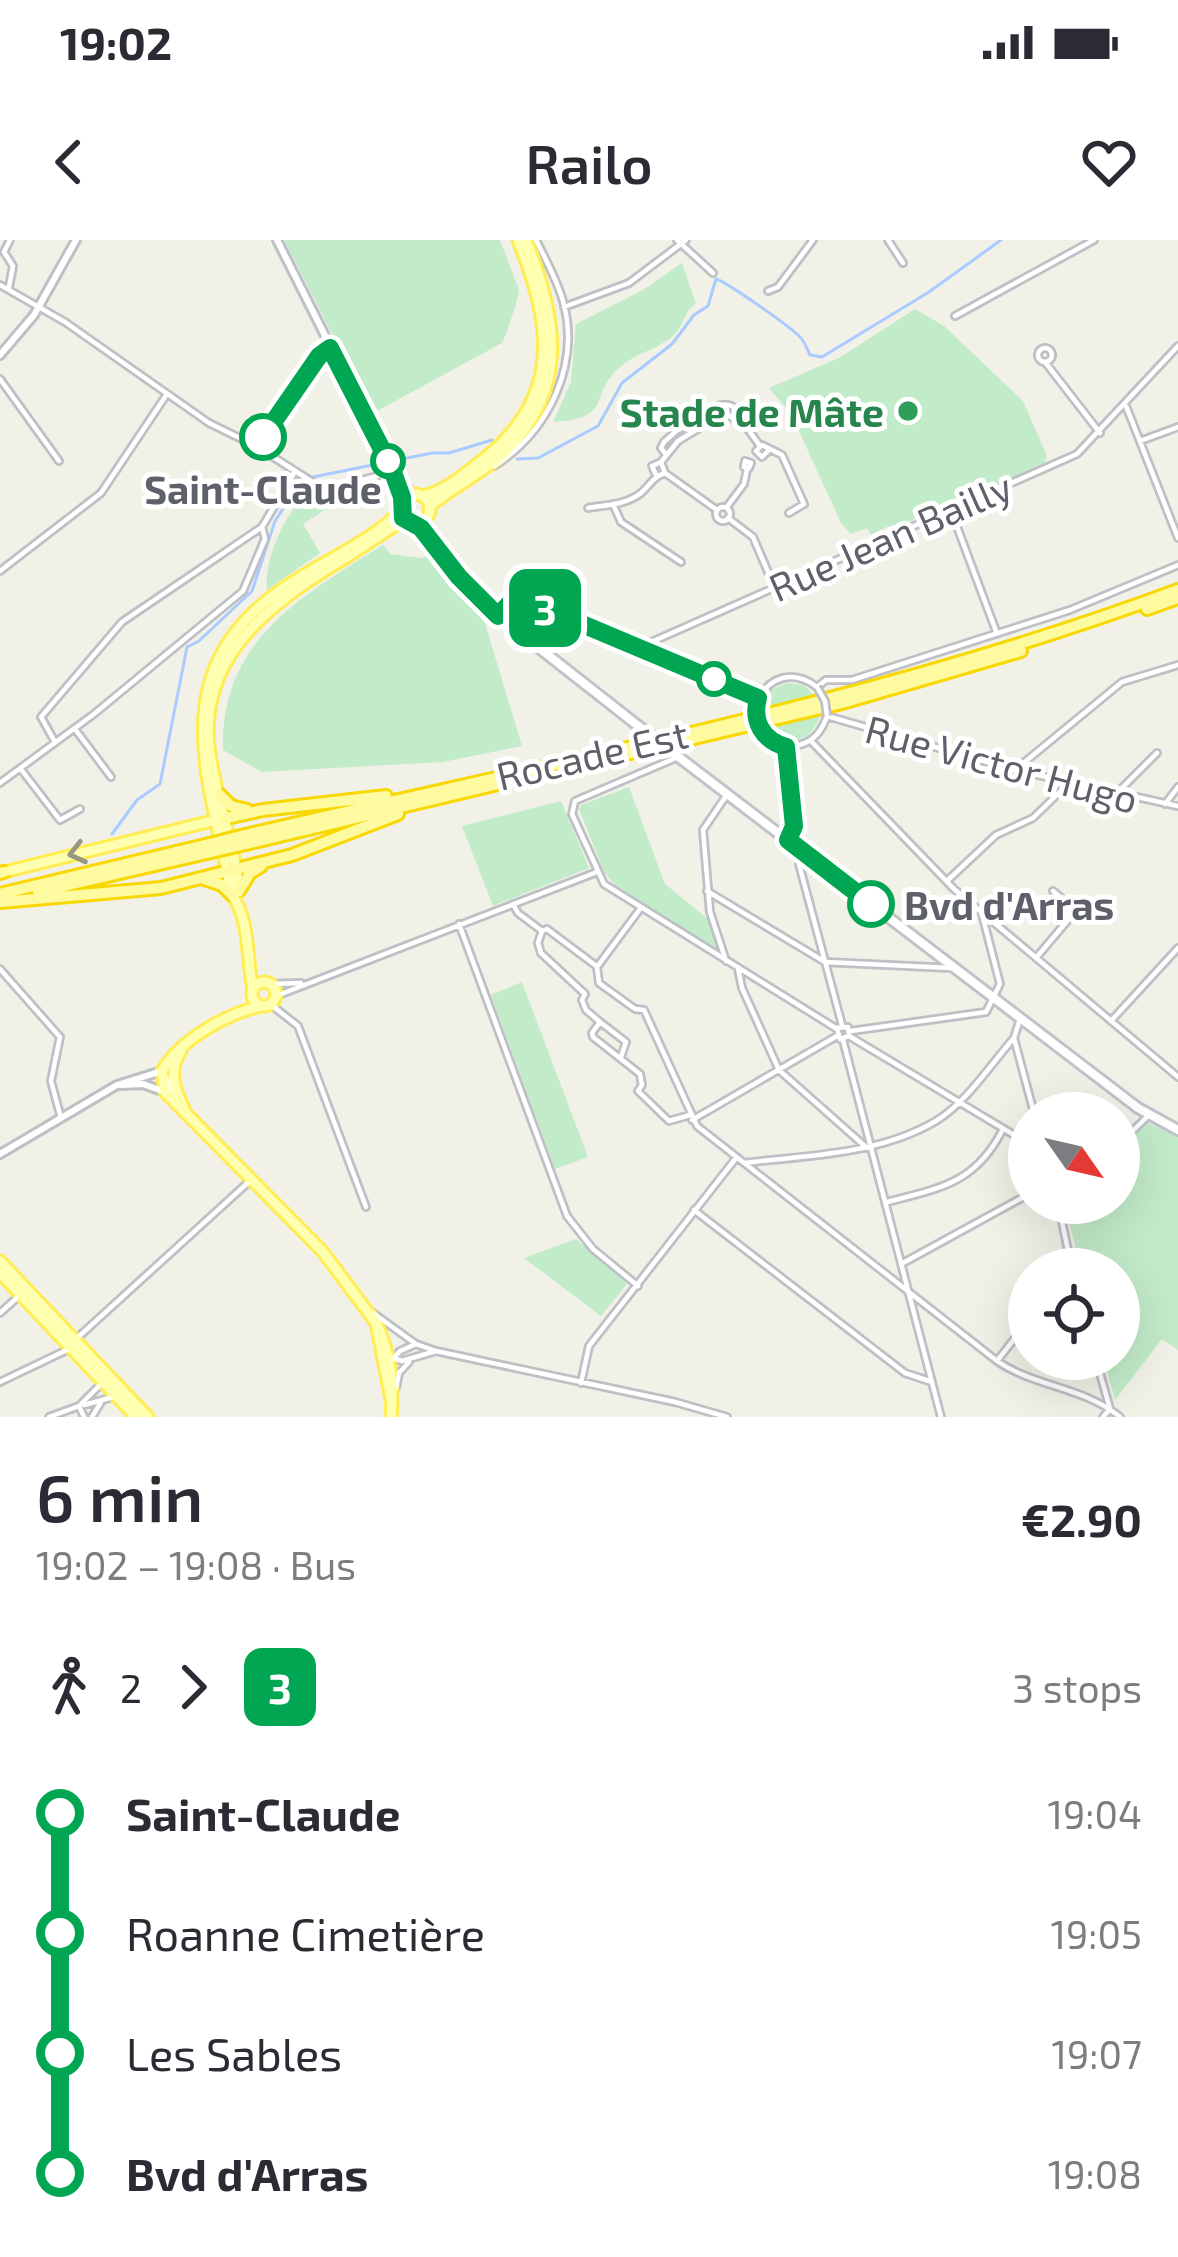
<!DOCTYPE html>
<meta charset="utf-8">
<style>
:root{--surface:#fff;--page:#f7f7f7;--text:#2b2b33;--muted:#7c7c81}
body{margin:0;font-family:"Exo 2",sans-serif;background:var(--page);color:var(--text);height:100vh;display:flex;flex-direction:column;font-size:45px;white-space:nowrap}
*{box-sizing:border-box;margin:0}
p{font-size:39px;color:var(--muted)}
.icon{flex:none;width:66px;height:66px;fill:none;stroke:currentColor;stroke-width:2;stroke-linecap:round;stroke-linejoin:round}
.map{position:relative;height:1177px;overflow:hidden}
.details{display:flex;flex-direction:column;background:var(--surface);flex:1}
.details>*{flex:none}
.badge{padding:0 24px;border-radius:18px;font-size:42px;line-height:78px}
.needle{width:78px;rotate:124deg}
.controls{position:absolute;left:1008px;top:852px;display:grid;gap:24px}
.controls a{display:grid;place-items:center;width:132px;height:132px;border-radius:50%;background:var(--surface);box-shadow:0 12px 48px #0002;font-size:60px}
.map>.badge{position:absolute;translate:-50% -50%;box-shadow:0 0 0 6px #fff}
.legs{display:flex;align-items:center;gap:18px;height:132px;padding:0 36px;font-size:39px}
.legs p{margin-inline-start:auto}
.overview{display:flex;align-items:center;justify-content:space-between;height:204px;padding:0 36px}
h1{font-size:66px;font-weight:600;line-height:90px}
ul{padding:0 36px;list-style:none}
li{display:flex;align-items:center;gap:42px;height:120px;font-size:45px}
li i{display:grid;place-items:center;width:18px;height:100%;margin:0 15px;background:currentColor}
li i::after{content:'';width:30px;height:30px;margin:-15px;border:9px solid;border-radius:50%;background:var(--surface)}
li p{margin-inline-start:auto}
li:first-child i{background:linear-gradient(#0000 50%,currentColor 0)}
li:last-child i{background:linear-gradient(currentColor 50%,#0000 0)}
.status{display:flex;justify-content:space-between;align-items:center;height:84px;padding:0 60px;background:var(--surface);direction:ltr}
.status svg{height:33px;fill:currentColor}
header{display:flex;justify-content:space-between;align-items:center;height:156px;padding:0 36px;background:var(--surface);font-size:54px;font-weight:600}
.map>svg:first-child{display:block}
.green{fill:#c2ebc9}
.lines{fill:none;stroke-linecap:round;stroke-linejoin:round}
.stream{stroke:#aacbff;stroke-width:3}
.minor-casing{stroke:#bec0c6;stroke-width:10}
.tertiary-casing{stroke:#bec0c6;stroke-width:12}
.secondary-casing{stroke:#c1c3cb;stroke-width:14}
.primary-casing{stroke:#ffed53;stroke-width:15}
.trunk-casing{stroke:#f9d700;stroke-width:16}
.minor{stroke:#fff;stroke-width:4.5}
.tertiary{stroke:#fff;stroke-width:6}
.secondary{stroke:#fff;stroke-width:8}
.primary{stroke:#feffaf;stroke-width:9}
.trunk{stroke:#fefaa0;stroke-width:10}
.minor-bridge-casing{stroke:#bec0c6;stroke-width:10;stroke-linecap:butt}
.secondary-bridge-casing{stroke:#c1c3cb;stroke-width:14;stroke-linecap:butt}
.trunk-bridge-casing{stroke:#f9d700;stroke-width:16;stroke-linecap:butt}
.minor-bridge{stroke:#fff;stroke-width:4.5}
.secondary-bridge{stroke:#fff;stroke-width:8}
.trunk-bridge{stroke:#fefaa0;stroke-width:10}
.oneway{stroke:#969882}
.line-1-casing{stroke:#fff;stroke-width:27}
.line-1{stroke:#00a651;stroke-width:18}
.leisure-dot{fill:#2e9e5b;stroke:#fff;stroke-width:4.5}
.stop-1-dot{fill:#fff;stroke:#00a651;stroke-width:6}
.labels{text-anchor:middle;dominant-baseline:central;stroke-width:10;stroke-linejoin:round;paint-order:stroke}
.leisure-label{font-size:39px;font-weight:bold;fill:#27864d;stroke:#fff;text-anchor:end}
.stop-label{font-size:39px;font-weight:bold;fill:#5e6169;stroke:#fff}
.street-label{font-size:39px;fill:#5e6169;stroke:#fff}
</style>
<div class="status"><b>19:02</b><svg viewBox="0 0 49 12"><path d="M0 12V9h3v3zM5 12V6h3v6zM10 12V3h3v9zM15 12V0h3v12zM26 1h20v11H26zM47 4h2v5h-2z"/></svg></div>
<header><svg class="icon" aria-label="back" viewBox="0 0 24 24"><path d="M15 5l-7 7 7 7"/></svg>Railo<svg class="icon" aria-label="heart" viewBox="0 0 24 24"><path d="M12 20l-8-8c-3-5 5-10 8-4 3-6 11-1 8 4z"/></svg></header>
<div class="map">
<svg width="1178" height="1177" viewBox="0 0 1178 1177">
<rect width="100%" height="100%" fill="#f2f1e7"/>
<path class="green" d="M284,0H500L519,50C518,60 507,93 502,103L377,171L370,168Z
M682,23L696,64C684,71 685,83 675,94C660,109 635,113 619,128C587,157 615,178 553,182L571,142L576,84L643,50Z
M915,69L944,86L1023,161L1047,216L1044,224L897,287L891,290L889,286L871,295L867,288L851,294L841,283L799,191L798,182L769,148L839,118Z
M307,247L334,264L303,284L320,313L267,350C264,312 287,278 307,247Z
M383,305L390,314L422,318L431,314L484,380L522,506L443,522L262,532L223,510C220,401 300,357 383,305Z
M787,443L804,445L815,456L761,469L771,450Z
M821,473C813,503 786,509 764,487Z
M629,547L665,644L708,679L718,710L617,647L604,632L579,569L581,565Z
M561,561L589,628L493,666L462,586Z
M522,742L588,917L555,929L491,755Z
M1148,883L1178,897V1110L1162,1099L1115,1160L1104,1119H1119V1029H1081L1065,965L1119,963V910Z
M576,999L627,1044L601,1076L524,1018Z"/>
<g class="lines">
<path class="stream" d="M517,219L538,218L598,186L622,143L672,104L694,75L708,66L716,39C727,42 792,88 800,97C805,102 807,109 810,115L822,117L929,52L1001,0
M112,594L137,560L160,544L187,407L199,401L252,351L275,281L298,246L313,237L432,213H449L492,200"/>
<g class="minor-casing">
<path id="minor" d="M677,0L713,33
M888,0L903,23
M0,45L65,82L209,183L256,206L325,250L392,232
M9,47L13,26L4,12L10,0
M768,51L778,47L813,0
M564,67L629,43L686,0
M955,76L1094,0
M1038 115a7 7 0 1 1 14 0a7 7 0 1 1-14 0Z
M1045,122L1100,193
M0,139L59,221
M1126,166L1178,298
M1140,201L1178,187
M256,206L319,116L330,108
M768,211L762,217L756,211L762,205L782,215L804,264L789,273
M665,213L661,208L664,202C677,190 709,162 728,165C735,166 741,173 745,178V185
M745,221L751,223L749,228L744,227Z
M661,222L678,201L724,173L745,185L760,206
M494,226C548,192 581,125 563,61C557,40 546,20 536,0
M665,233L717,270
M613,264L621,282L681,322
M716 274a7 7 0 1 1 14 0a7 7 0 1 1-14 0Z
M588,268C605,265 626,265 641,253C651,244 653,237 665,233L661,222L652,226L656,235
M726,268L744,244L747,229
M950,268L996,391
M728,278L753,297L774,346
M0,331L101,253L167,154
M501,374L509,364L525,360L758,458
M640,407L1077,214L1178,106
M756,465C767,436 793,429 817,447L826,440H852L1070,370L1178,325
M75,489L111,537
M765,495C790,515 817,506 827,476L1015,530L1178,566
M811,501L954,649L1178,837
M55,502L41,477L122,382L262,287
M786,507L793,586L789,600
M678,517L575,561L572,574L604,644L837,789
M20,528L60,580L80,569
M1015,530L1122,442L1178,425
M0,543L94,474L243,351L265,299L262,287L294,233
M1115,555L1157,513
M726,556L703,590L710,672L726,721
M1165,564L1178,547
M804,613L799,624L842,785
M948,640L996,595L1033,578L1069,543
M707,651L825,722L951,728
M513,664L518,673L542,691L538,703L541,713L585,754L582,760L586,770L600,782L592,793L593,797L640,834L642,845L638,851L669,881L690,875
M640,669L597,727L599,743L635,769L644,770L697,886L997,1121C1035,1147 1084,1147 1120,1177
M459,684L567,976L593,1009L638,1046
M542,691L547,689L595,725
M1036,718L1073,674L1072,667L1053,651
M738,728L742,748L779,830L867,908
M0,729L60,797L51,841L61,878
M270,744L301,743
M276,756L597,632
M270,764L298,786L366,967
M1020,779L1014,798L1034,873
M1111,781L1178,708
M600,782L626,802L621,817
M851,791L986,772L1000,744L982,674
M849,796L848,787L837,788L840,799L849,796L1029,904
M843,800L941,1177
M692,880L837,796
M1119,904L1148,876
M744,923C809,915 878,915 936,881C967,862 990,825 1014,798
M887,962C941,948 976,943 1003,889
M1058,963L1072,1029
M694,970L905,1133L932,1142
M903,1023L1029,954
M0,1073L20,1055
M373,1073L416,1104L436,1111L675,1162L727,1177
M75,1100L252,939
M390,1117L402,1121L436,1111
M1096,1119L1110,1169L1103,1177
M392,1120L400,1111L416,1104
M997,1121L1029,1080
M0,1142L71,1108
M581,1143L589,1106L736,918
M396,1148L399,1133L409,1122
M84,1165L113,1157
M79,1166L84,1177
M49,1177L79,1166L103,1142
M92,1177L101,1162"/>
</g>
<g class="tertiary-casing">
<path id="tertiary" d="M277,0L391,227L402,261
M0,115L34,75L76,0
M400,240L413,254
M121,845L143,844L165,852
M0,914L117,845L162,831L173,856"/>
</g>
<g class="secondary-casing">
<path id="secondary" d="M417,283L492,371L646,492
M672,512L1138,868L1178,890"/>
</g>
<g class="primary-casing">
<path id="primary" d="M400 269a15 15 0 1 1 30 0a15 15 0 1 1-30 0Z
M423,256C446,251 467,232 485,218C563,155 551,83 518,0
M429,267C453,247 483,233 506,211C571,147 556,76 526,0
M4,632L220,579
M239,652C235,603 214,555 209,506C199,410 279,358 350,315C368,304 386,290 405,280
M252 754a12 12 0 1 1 24 0a12 12 0 1 1-24 0Z
M253,749C246,719 251,682 232,655C209,537 161,431 285,347C319,323 373,301 400,271
M262,766C227,773 180,800 162,831L165,852L323,1012L376,1083
M181,811C168,831 174,848 184,868
M0,1021L148,1177
M0,1033L136,1177
M391,1177C394,1143 391,1114 376,1083L392,1165"/>
</g>
<g class="trunk-casing">
<path id="trunk" d="M1147,369L1178,358
M563,529L842,463L1021,411
M220,555L231,566L247,570
M226,578L263,570L386,556
M245,595C557,522 877,462 1178,350
M246,604L498,544
M0,633L4,632
M204,639L222,645L232,655
M240,649L250,633L261,626
M38,652L207,613
M0,654L205,605
M0,662L161,648L292,615L398,574"/>
</g>
<use href="#minor" class="minor"/>
<use href="#tertiary" class="tertiary"/>
<use href="#secondary" class="secondary"/>
<use href="#primary" class="primary"/>
<use href="#trunk" class="trunk"/>
<g class="minor-bridge-casing">
<path id="minor-bridge" d="M817,447L825,461L827,476
M756,467L765,495"/>
</g>
<g class="secondary-bridge-casing">
<path id="secondary-bridge" d="M646,492L672,512"/>
</g>
<g class="trunk-bridge-casing">
<path id="trunk-bridge" d="M205,605L245,595
M207,613L246,604"/>
</g>
<use href="#minor-bridge" class="minor-bridge"/>
<use href="#secondary-bridge" class="secondary-bridge"/>
<use href="#trunk-bridge" class="trunk-bridge"/>
</g>
<defs><path id="oneway-chevron" d="M-2-3.5L2.5 0L-2 3.5" fill="none" stroke-width="1.6" stroke-linecap="round" stroke-linejoin="round" transform="scale(3)"/></defs>
<use class="oneway" href="#oneway-chevron" transform="translate(77 613) rotate(166)"/>
<g class="lines">
<g class="line-1-casing">
<path id="line-1" d="M263,197L319,116L330,108L391,227L402,257L403,278L421,288L459,337L498,376L509,364L525,360L758,458C752,481 762,500 786,507L794,586L788,600L871,664"/>
</g>
<use href="#line-1" class="line-1"/>
</g>
<circle class="leisure-dot" cx="908" cy="171" r="12"/>
<g class="stop-1-dot">
<circle cx="263" cy="197" r="21"/>
<circle cx="388" cy="221" r="15"/>
<circle cx="714" cy="439" r="15"/>
<circle cx="871" cy="664" r="21"/>
</g>
<g class="labels">
<g class="leisure-label">
<text x="884" y="171">Stade de Mâte</text>
</g>
<g class="stop-label">
<text x="263" y="248">Saint-Claude</text>
<text x="904" y="664" text-anchor="start">Bvd d'Arras</text>
</g>
<g class="street-label">
<text transform="translate(890 296) rotate(-24)">Rue Jean Bailly</text>
<text transform="translate(592 514) rotate(-13)">Rocade Est</text>
<text transform="translate(1002 523) rotate(15)">Rue Victor Hugo</text>
</g>
</g>
</svg>
<div class="controls">
<a><svg class="needle" viewBox="-14 -14 28 28"><path d="M0-13l5 13h-10z" fill="#e53935"/><path d="M0 13l5-13h-10z" fill="#7c7c81"/></svg></a>
<a><svg class="icon" aria-label="locate" viewBox="0 0 24 24"><circle cx="12" cy="12" r="6"/><path d="M12 2v4M12 18v4M2 12h4M18 12h4"/></svg></a>
</div>
<b class="badge" style="left:545px;top:368px;background:#00a651;color:#fff">3</b>
</div>
<section class="details">
<div class="overview"><div><h1>6 min</h1><p>19:02 – 19:08 · Bus</p></div><b>€2.90</b></div>
<div class="legs"><svg class="icon" aria-label="walk" viewBox="0 0 24 24"><circle cx="13" cy="4" r="2"/><path d="M13 8l-2 6 4 7M11 14l-3 7M7 12l3-4h3l4 4"/></svg>2<svg class="icon" aria-label="forward" viewBox="0 0 24 24"><path d="M9 5l7 7-7 7"/></svg><b class="badge" style="background:#00a651;color:#fff">3</b><p>3 stops</p></div>
<ul>
<li><i style="color:#00a651"></i><b>Saint-Claude</b><p>19:04</p></li>
<li><i style="color:#00a651"></i><span>Roanne Cimetière</span><p>19:05</p></li>
<li><i style="color:#00a651"></i><span>Les Sables</span><p>19:07</p></li>
<li><i style="color:#00a651"></i><b>Bvd d'Arras</b><p>19:08</p></li>
</ul>
</section>
